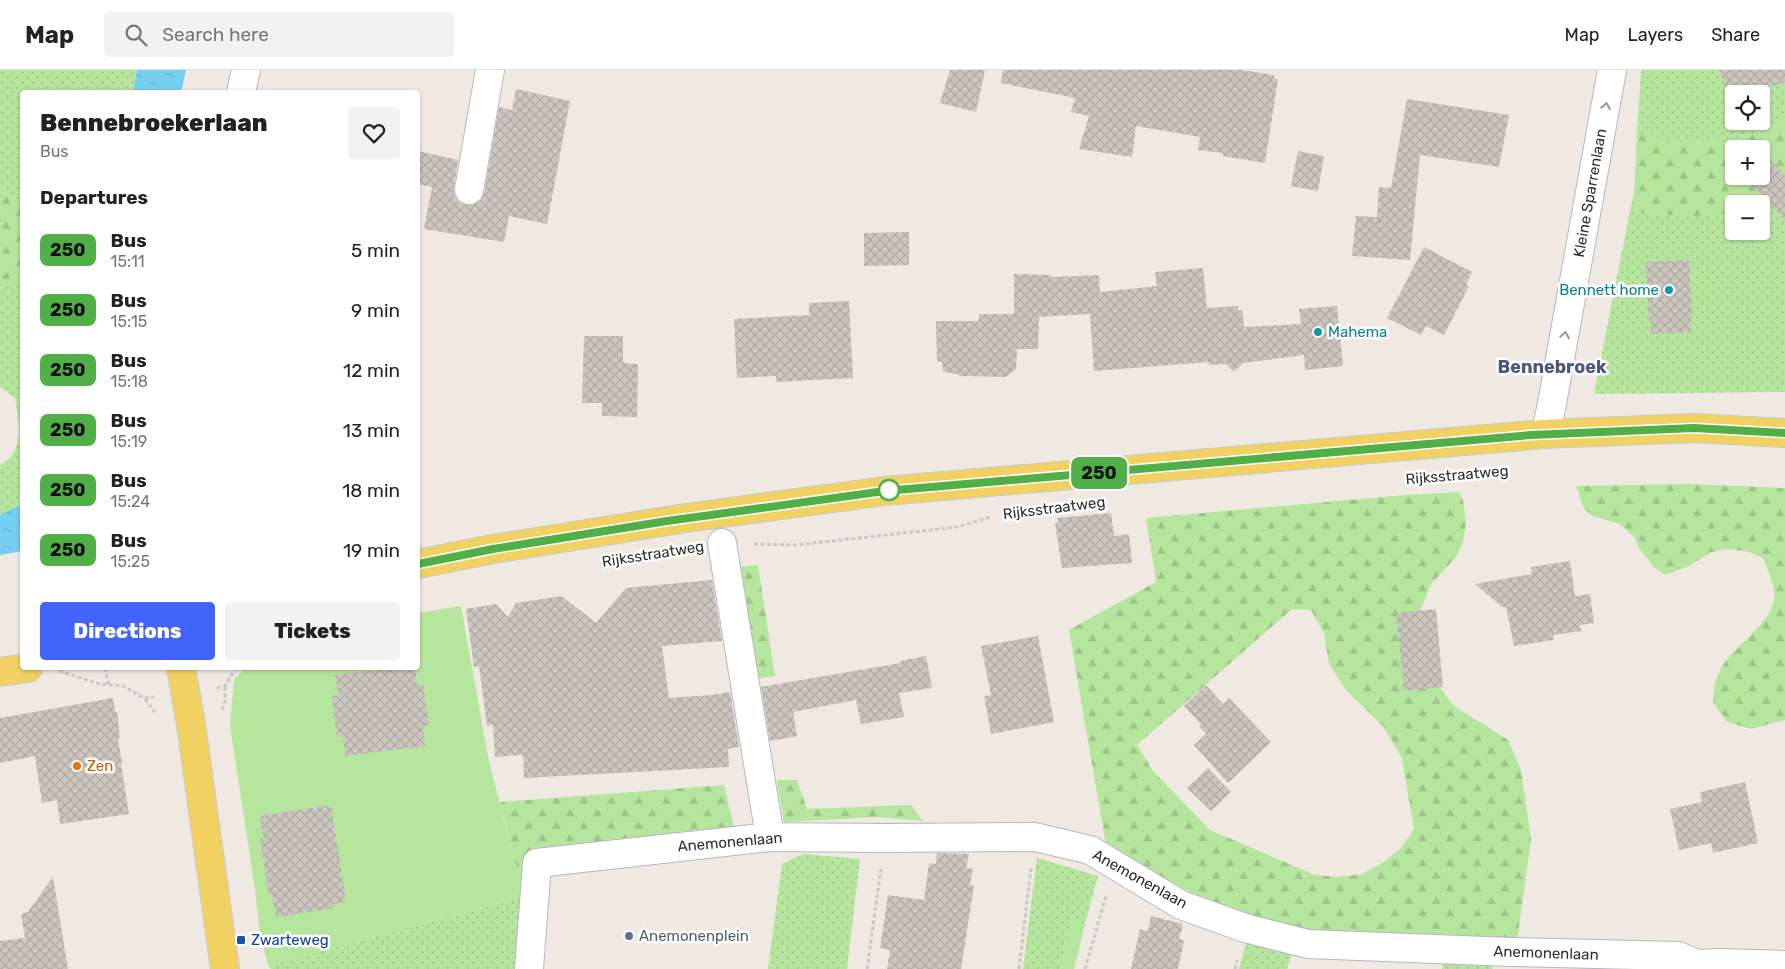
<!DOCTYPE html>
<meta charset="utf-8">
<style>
:root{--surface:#fff;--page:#f2f2f2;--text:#222;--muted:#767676;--line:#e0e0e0;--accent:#4264fb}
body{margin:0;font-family:Rubik,sans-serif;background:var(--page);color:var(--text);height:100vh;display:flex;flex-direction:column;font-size:19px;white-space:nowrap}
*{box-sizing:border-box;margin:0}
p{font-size:16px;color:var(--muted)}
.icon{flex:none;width:28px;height:28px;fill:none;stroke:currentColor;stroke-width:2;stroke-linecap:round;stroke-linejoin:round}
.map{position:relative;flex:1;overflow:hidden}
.sheet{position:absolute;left:20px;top:20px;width:400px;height:580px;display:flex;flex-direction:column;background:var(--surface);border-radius:5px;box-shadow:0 1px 4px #0004}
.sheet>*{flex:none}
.badge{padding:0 10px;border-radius:8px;font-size:18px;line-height:32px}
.controls{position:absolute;left:1725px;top:15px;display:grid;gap:10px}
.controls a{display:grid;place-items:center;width:45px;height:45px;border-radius:5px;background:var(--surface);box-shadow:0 1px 4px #0004;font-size:25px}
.map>.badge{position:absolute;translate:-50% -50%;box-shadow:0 0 0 2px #fff}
h2{padding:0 20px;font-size:19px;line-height:45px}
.round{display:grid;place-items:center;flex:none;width:52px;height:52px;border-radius:5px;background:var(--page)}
.overview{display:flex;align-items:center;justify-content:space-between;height:85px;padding:0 20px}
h1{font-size:24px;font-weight:800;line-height:38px}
.button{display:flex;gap:10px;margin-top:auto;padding:10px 20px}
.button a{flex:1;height:58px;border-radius:5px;background:var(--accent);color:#fff;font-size:20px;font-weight:800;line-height:58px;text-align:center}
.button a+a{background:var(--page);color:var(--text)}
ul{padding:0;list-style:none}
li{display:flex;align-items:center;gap:15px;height:60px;padding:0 20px}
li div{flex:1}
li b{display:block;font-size:19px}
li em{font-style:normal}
li .badge{min-width:55px;font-weight:700;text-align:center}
header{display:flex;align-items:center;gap:30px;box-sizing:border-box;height:70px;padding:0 25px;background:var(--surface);border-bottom:1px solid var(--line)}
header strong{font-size:24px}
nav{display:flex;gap:28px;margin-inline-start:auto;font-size:18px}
.search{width:350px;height:45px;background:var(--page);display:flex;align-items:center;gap:12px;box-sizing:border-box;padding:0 18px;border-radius:5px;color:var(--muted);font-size:19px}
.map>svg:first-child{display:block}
.grass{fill:url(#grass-dots);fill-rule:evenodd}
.forest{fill:url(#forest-firs);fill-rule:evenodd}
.garden{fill:#b6e59e}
.water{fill:url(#water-ripples)}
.building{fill:url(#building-cross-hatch)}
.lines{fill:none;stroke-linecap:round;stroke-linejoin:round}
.minor-casing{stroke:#b4b7c1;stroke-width:30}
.major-casing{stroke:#c9c9c9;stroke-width:30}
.path{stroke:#c9c9c9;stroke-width:3;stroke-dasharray:4 2.5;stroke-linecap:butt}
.minor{stroke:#fff;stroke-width:28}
.major{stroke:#f2d163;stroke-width:28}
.oneway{stroke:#969696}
.line-casing{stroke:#fff;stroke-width:11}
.line{stroke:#50af46;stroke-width:8}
.culture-dot{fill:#0f9aa8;stroke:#fff;stroke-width:2}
.stop-dot{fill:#fff;stroke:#50af46;stroke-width:2.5}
.food-dot{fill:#e8710a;stroke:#fff;stroke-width:2}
.service-dot{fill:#5c6f8a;stroke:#fff;stroke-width:2}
.transit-dot{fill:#1a4fb4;stroke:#fff;stroke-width:2}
.labels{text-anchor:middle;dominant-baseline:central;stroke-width:5;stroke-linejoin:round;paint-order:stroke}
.street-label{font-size:15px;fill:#2e2e2e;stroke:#fff}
.culture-label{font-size:15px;fill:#0d838f;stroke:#fff;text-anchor:end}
.food-label{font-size:15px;fill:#c56008;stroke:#fff;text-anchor:start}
.service-label{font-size:15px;fill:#4e5e75;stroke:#fff;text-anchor:start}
.transit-label{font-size:15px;fill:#164399;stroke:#fff;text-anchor:start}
.quarter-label{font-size:18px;font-weight:bold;fill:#4d5680;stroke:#fff}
</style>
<header>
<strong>Map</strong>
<div class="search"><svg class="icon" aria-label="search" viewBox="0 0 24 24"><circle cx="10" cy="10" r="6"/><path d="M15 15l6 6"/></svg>Search here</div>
<nav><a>Map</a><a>Layers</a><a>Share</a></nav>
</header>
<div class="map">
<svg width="1785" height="899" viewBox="0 0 1785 899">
<defs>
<pattern id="grass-dots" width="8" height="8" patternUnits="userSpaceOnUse" patternTransform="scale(1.25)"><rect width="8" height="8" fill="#b6e59e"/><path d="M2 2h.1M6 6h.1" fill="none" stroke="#9dc588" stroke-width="1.8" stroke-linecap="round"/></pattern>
<pattern id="forest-firs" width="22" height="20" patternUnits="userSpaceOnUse" patternTransform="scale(1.25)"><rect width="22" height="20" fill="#b6e59e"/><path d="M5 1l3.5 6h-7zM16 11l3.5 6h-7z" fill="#9dc588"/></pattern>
<pattern id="water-ripples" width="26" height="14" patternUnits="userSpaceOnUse" patternTransform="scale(1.25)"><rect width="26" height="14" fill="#75cff0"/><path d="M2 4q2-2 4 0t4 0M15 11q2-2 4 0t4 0" fill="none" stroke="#66b2ce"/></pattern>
<pattern id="building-cross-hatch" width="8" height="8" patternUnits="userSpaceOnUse" patternTransform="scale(1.25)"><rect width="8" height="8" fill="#cbc7bf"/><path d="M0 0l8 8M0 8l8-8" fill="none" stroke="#afaba4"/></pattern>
</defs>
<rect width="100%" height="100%" fill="#efe9e1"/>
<path class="grass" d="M0,0H137L133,22H22V132L0,120Z
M1641,0H1785V49C1760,69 1711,74 1679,72C1666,71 1651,66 1637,63ZM1734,24H1761V51H1734Z
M1785,108V322L1594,324L1630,141L1689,147L1734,139V161H1761V134H1746L1759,128Z
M22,206V434L0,445V395C26,382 19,351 15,328L0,317V220Z
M804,784L860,789L847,899H768L782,794Z
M1037,788L1098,806L1085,854L1072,851L1061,899H1023Z
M528,826L517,899H271L268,895Z
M1248,864L1292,884L1287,899H1239Z
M1496,888L1492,899H1442L1443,891Z"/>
<path class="forest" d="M1785,49V108C1768,121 1756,134 1734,134V139L1730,141L1689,147L1630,141L1634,122L1637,63C1651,66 1666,71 1679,72C1711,74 1759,69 1785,49ZM1734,79H1761V106H1734Z
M0,120L22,132V206L0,220Z
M1688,414L1785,418V650L1751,659L1727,652L1713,632C1714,618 1715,607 1723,595C1735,575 1779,549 1774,521C1773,510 1767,498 1763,488L1749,482L1728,479L1711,482L1689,496L1665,505L1654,497L1639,478L1634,467L1620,454L1593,446L1584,439L1576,416Z
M1459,422L1463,430L1466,453L1463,472L1456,487L1431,514L1419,544L1431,606L1454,636L1508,670L1521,700L1531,769L1517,871L1332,867L1229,842L1132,792L1107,781L1069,560L1156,512L1146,448L1406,425ZM1292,539L1311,540L1324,563L1329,594L1346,620L1383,656L1402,688L1414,759L1401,778L1381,794L1362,804L1337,807L1315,805L1210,760L1153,701L1137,675Z
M758,495L775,606L754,609L736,497Z
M777,710H797L807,739L911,735L923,751L877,747L784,752Z
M724,715L735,762L532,786L528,826L517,800L500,732Z"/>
<path class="garden" d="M461,536L488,687L517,800L528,826L268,895L260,865L255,819L230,656L234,610L245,598H418V543Z
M1072,851L1085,854L1074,899H1061Z"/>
<path class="water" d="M137,0H186L181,22H133Z
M22,434V481L0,485V445Z"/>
<path class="building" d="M950,0H985L976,42L940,33Z
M1003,0H1242L1274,5V9H1278L1265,93L1223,86V83L1198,80L1200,67L1136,56L1132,87L1079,79L1089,46L1071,42L1075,28L1001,13Z
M1719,0H1785V12L1752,24H1734V30L1731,31Z
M516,19L570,31L547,154L509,146L504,172L424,159L432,117L418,114V81L458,90L454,117V125L459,132L466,135L475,134L481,130L484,123L499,37L512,40Z
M1407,29L1509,45L1499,97L1420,85L1410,190L1352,186L1356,146L1377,147L1379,117L1391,118Z
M1761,79L1785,106V151L1744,106H1761Z
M1298,81L1324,86L1318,121L1291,116Z
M909,162V195L864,196V163Z
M1424,177L1472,202L1466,215L1469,216L1444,265L1426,256L1421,265L1387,248Z
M1689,190L1692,248L1690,249L1691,262L1651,264V251L1649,250L1646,192Z
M1203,198L1207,238L1238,236V241L1242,240L1244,257L1301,254L1299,239L1337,236L1343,296L1305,300L1304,285L1243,293L1234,302L1226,294L1209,295V292L1094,301L1090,244L1039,247L1038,279H1017L1016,299L1006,307L960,306L958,304L943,302L942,292L937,291L936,251H979V244H1014V204L1051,205V207L1099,205L1100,222L1157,216L1155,202Z
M849,231L853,308L776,312V306L737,308L734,249L809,245V233Z
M584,266H623V293L638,294L637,347L602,346V333H582Z
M1111,443L1114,466L1129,464L1132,493L1062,498L1055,453H1058L1057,448Z
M1570,491L1575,526L1590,524L1594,553L1580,555L1581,561L1553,565L1554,570L1514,576L1506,537H1502L1475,514L1532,504L1531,497Z
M712,510L722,571L662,576L669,628L711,625L730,622L739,677L728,679L729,697L524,708L523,685L495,687L493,655L487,656L479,596L474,597L466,539L496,534L508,547L516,533L562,526L596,553L626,518Z
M1436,539L1443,617L1404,621L1396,543Z
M1038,566L1054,652L991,664L984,626L991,625L981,576Z
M926,586L932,618L899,623L904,647L861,654L856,630L793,642L797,666L770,671L761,617L901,593L900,591Z
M396,598H415L417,615L423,614L429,655L423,656L425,676L345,686L343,666L337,667L332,626L338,625L335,605Z
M1206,615L1223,634L1229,628L1271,672L1228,713L1194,675L1206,664L1199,656L1201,654L1184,636Z
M113,628L115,642H117L120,668L118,669L122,693L121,694L129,744L60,754L57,730L42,733L35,686L0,693V648Z
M1208,698L1231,722L1211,741L1187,718Z
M1745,712L1758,773L1713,783L1711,773L1679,780L1670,739L1702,732L1700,722Z
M331,735L346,832L332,834L333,838L276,847L272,825H269L260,768H264L260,746Z
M937,783L969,784L966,798L973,799L970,815L974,816L961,899H887L890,880L880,878L888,825L924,830L929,793L936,794Z
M53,807L68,899H0V871L25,868L21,844L28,842Z
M1151,846L1183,854L1179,869L1184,870L1178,899H1131L1140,859L1148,861Z"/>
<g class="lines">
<g class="minor-casing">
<path id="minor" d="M241,22L246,0
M469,120L490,0
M1545,364L1551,339L1612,0
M722,473L770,767
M529,899L537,793L770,767L885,768L1035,767L1090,780L1181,835L1245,858L1308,874L1511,882L1678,886L1697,894L1719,893L1785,895"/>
</g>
<g class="major-casing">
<path id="major" d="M418,494L493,479L686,448L885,421L1545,364L1694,358L1785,363
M181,598L191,654L225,899
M0,602L28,598"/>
</g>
<path class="path" d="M754,474L796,475L957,457L990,447
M105,598L109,615
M59,601L100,614L123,616L144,628L154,627
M217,618L225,616L236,598
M145,629L155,642
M222,640L225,631V616
M867,899L881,799
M1019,899L1031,798
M1085,899L1106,826
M1235,899L1237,890"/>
<use href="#minor" class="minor"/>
<use href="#major" class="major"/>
</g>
<defs><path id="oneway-chevron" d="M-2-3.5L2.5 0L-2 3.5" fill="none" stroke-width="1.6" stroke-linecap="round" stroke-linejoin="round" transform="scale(1.25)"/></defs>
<g class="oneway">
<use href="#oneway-chevron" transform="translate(1606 36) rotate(-80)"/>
<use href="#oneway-chevron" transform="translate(1565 265) rotate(-80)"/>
</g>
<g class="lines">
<g class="line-casing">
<path id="line" d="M418,494L493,479L667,451L885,421L1531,365L1694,358L1785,363"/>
</g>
<use href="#line" class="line"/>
</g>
<g class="culture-dot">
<circle cx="1669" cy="220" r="5"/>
<circle cx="1318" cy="262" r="5"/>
</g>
<circle class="stop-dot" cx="889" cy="420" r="10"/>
<circle class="food-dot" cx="77" cy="696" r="5"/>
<circle class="service-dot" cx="629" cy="866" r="5"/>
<rect class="transit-dot" x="236" y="865" width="10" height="10" rx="2.5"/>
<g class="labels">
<g class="street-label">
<text transform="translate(1590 123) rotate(-80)">Kleine Sparrenlaan</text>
<text transform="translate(1457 405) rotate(-5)">Rijksstraatweg</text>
<text transform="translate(1054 438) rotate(-7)">Rijksstraatweg</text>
<text transform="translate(653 484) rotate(-9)">Rijksstraatweg</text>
<text transform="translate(730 772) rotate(-5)">Anemonenlaan</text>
<text transform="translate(1140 809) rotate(29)">Anemonenlaan</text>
<text transform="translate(1546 883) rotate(2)">Anemonenlaan</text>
</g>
<g class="culture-label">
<text x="1659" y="220">Bennett home</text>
<text x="1328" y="262" text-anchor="start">Mahema</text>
</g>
<g class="food-label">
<text x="87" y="696">Zen</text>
</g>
<g class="service-label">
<text x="639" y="866">Anemonenplein</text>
</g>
<g class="transit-label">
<text x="251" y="870">Zwarteweg</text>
</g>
<g class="quarter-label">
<text x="1552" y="297">Bennebroek</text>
</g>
</g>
</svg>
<div class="controls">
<a><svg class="icon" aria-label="locate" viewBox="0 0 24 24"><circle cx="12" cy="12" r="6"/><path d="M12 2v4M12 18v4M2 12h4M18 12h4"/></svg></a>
<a>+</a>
<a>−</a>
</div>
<b class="badge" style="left:1099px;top:403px;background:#50af46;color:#111">250</b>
<section class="sheet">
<div class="overview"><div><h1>Bennebroekerlaan</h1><p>Bus</p></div><a class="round"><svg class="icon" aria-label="heart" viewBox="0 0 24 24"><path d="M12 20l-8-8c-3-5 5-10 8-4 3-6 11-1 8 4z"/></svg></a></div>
<h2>Departures</h2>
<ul>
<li><span class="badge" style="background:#50af46;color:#111">250</span><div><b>Bus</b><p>15:11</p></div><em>5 min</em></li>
<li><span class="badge" style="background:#50af46;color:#111">250</span><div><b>Bus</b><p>15:15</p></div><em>9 min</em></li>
<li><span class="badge" style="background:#50af46;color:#111">250</span><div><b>Bus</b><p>15:18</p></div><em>12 min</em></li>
<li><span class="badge" style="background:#50af46;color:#111">250</span><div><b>Bus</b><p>15:19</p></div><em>13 min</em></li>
<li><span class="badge" style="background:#50af46;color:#111">250</span><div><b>Bus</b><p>15:24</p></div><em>18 min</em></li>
<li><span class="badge" style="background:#50af46;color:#111">250</span><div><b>Bus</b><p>15:25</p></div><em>19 min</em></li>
</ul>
<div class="button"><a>Directions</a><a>Tickets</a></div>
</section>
</div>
